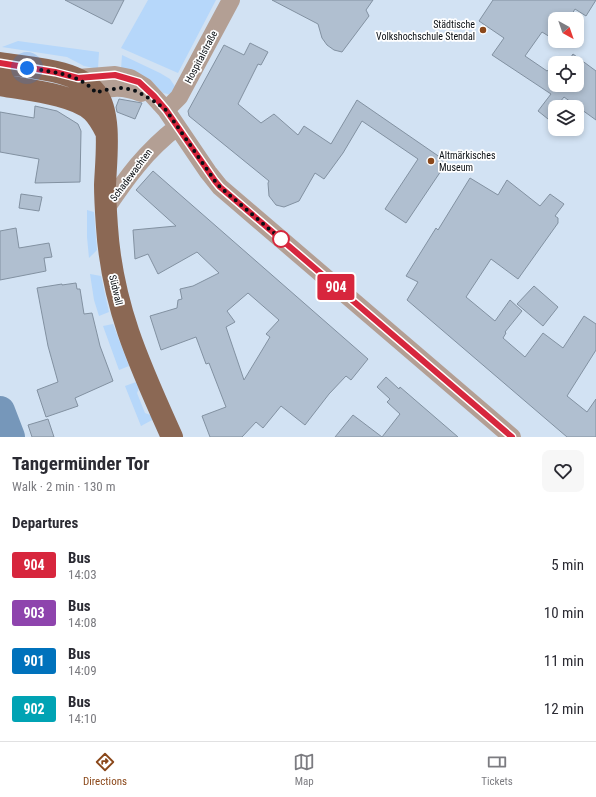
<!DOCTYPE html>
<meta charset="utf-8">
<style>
:root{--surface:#fff;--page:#f7f7f7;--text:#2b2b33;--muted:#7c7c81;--line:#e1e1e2;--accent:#8b481a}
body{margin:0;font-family:"Roboto Condensed",sans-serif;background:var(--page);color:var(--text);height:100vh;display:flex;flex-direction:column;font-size:15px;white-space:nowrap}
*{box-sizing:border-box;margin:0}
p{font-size:13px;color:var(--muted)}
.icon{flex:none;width:22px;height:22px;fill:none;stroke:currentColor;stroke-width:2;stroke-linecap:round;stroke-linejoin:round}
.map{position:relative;height:437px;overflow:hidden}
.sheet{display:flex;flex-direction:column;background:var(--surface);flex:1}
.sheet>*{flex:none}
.badge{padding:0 8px;border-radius:3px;font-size:14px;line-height:26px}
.needle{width:26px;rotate:140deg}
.controls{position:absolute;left:548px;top:12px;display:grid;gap:8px}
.controls a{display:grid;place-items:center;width:36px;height:36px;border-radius:8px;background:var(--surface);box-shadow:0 2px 6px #0003;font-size:20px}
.you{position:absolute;width:20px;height:20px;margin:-10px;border:3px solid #fff;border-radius:50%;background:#1a73e8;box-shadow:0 0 0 6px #1a73e833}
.map>.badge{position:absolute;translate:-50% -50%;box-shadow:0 0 0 2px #fff}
h2{padding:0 12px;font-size:15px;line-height:36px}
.round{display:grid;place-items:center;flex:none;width:42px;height:42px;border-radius:8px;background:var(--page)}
.head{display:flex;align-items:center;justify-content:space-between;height:68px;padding:0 12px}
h1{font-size:19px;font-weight:700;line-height:30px}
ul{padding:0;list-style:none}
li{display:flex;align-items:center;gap:12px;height:48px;padding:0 12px}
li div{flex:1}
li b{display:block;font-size:15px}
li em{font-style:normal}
li .badge{min-width:44px;font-weight:700;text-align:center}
.dock{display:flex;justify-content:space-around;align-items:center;height:56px;border-top:1px solid var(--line);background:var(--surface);font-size:11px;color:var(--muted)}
.dock a{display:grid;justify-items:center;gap:2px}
.dock .on{color:var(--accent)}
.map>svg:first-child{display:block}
.green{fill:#b6d7fa}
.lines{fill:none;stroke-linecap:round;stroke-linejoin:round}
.river{stroke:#7697ba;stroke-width:30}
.building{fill:#b0bfd0;stroke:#8291a1;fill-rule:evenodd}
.minor{stroke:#b39f94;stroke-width:18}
.major{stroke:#8b6854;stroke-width:22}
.line-casing{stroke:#fff;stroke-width:9}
.line{stroke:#d7263d;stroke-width:6}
.walk{stroke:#0a0f14;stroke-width:4;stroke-dasharray:0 7.2}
.poi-dot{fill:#8b481a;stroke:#fff;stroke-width:1.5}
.stop-dot{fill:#fff;stroke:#d7263d;stroke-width:2}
.labels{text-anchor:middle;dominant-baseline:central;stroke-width:3.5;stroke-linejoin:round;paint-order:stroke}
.poi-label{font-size:10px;fill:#0a0f14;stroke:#fff;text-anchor:end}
.street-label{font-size:10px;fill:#0a0f14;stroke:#fff}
</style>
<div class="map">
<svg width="596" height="437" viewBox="0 0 596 437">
<rect width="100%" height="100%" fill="#d2e2f3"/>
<path class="green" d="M148,0H216L178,73L121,48Z
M18,41L99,52L98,69L84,66L67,57L2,47Z
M122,55L160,73L170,79L176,88L172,95L163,93L151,81L121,69Z
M87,210L94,212L97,250L89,258L87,237Z
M90,274L101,276L109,312L99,316L94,300Z
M113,324L129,366L119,370L103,326Z
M136,382L139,388L137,393L145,413L153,416L154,419L141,426L125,386Z"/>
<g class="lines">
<path class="river" d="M0,411L10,437"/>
</g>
<path class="building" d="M65,0H124L112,24Z
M272,0H373L366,10L369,16L342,52L334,50L327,45L322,38L318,24Z
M493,0H596L586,16L575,9L569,19H555V40L542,32L525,56L547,71L555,65V85H577V63H567L573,54L596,71V120L564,97L556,107H555V109L548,119L538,111L551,94L492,55L504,38L479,21Z
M250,43L268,52L261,65L258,64L238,104L261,123L274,114L298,135L304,126L331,144L357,100L447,162L406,223L385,209L418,159L362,121L343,153L324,179L315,173L299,201L284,207L276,205L269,196L268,183L269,181L189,116L188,111L224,45L244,55Z
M119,99L142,103L135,119L117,112L116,107Z
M35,106L57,111L78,124L81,131L80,182L35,183L39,159L0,152V112L34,118Z
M153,171L368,359L351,380L346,376L329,394L305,425L281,406L263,428L256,422L242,437H210L202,416L226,407L209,363L206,364L196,337L161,350L150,316L177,308L178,300L182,299L180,289L193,286L219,273L197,252L158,274L148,254L135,259L133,230L176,226L136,190ZM248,293L279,320L266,334L270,337L244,380L226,327L235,322L227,311Z
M470,178L498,195L507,180L540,206L550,194L564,204L555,216L558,218V223L518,279L491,259L466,297L495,321L510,300L522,311L505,332L506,333L503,338L525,357L543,333L563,348L584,316L596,324V350L567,396L587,412L596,399V437H567L407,300L418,282L406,276L436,228L438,230Z
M21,194L42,197L39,211L19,208Z
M16,228L19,248L49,243L52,257L44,258L46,271L0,280V231Z
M76,283L77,289H80L84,314L92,313L100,346L113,381L75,398L78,406L46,417L37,390L58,382L48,346L37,288L62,284V285Z
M534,286L558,307L543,326L517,304Z
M386,377L399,389L400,387L458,437H382L400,414L387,402L390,399L377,387Z
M353,415L382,437H335Z
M48,419L54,437H32L28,425Z"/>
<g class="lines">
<path class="minor" d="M78,78L115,75L130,78L145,87L166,110L208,172L220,187L512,437
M85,98C91,96 97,93 103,90C115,86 129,88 141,93
M166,110L179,97L231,0
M105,210C127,177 146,151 177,127"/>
<path class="major" d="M0,63C29,68 77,69 96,93C112,113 106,160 105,185C105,199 106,213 107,227C112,306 140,366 172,437
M0,85C26,90 73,94 92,111C98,117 102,124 106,132"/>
</g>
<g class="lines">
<g class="line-casing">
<path id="line" d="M0,63L55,72L78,78L115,75L139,82L154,96L166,110L215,181L220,187L512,437"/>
</g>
<use href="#line" class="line"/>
<path class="walk" d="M27,68C52,72 79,73 96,93L104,90L122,88L133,90L140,93L157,103L166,110L215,181L220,187L281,239"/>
</g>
<g class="poi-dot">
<circle cx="483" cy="30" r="4"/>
<circle cx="431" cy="161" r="4"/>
</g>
<circle class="stop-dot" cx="281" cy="239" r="8"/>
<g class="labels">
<g class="poi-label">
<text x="475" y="24">Städtische<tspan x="475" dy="12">Volkshochschule Stendal</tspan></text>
<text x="439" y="155" text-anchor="start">Altmärkisches<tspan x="439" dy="12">Museum</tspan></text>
</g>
<g class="street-label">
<text transform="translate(201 57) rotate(-62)">Hospitalstraße</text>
<text transform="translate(131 175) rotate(-53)">Schadewachten</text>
<text transform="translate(116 290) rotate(77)">Südwall</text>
</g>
</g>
</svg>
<div class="controls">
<a><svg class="needle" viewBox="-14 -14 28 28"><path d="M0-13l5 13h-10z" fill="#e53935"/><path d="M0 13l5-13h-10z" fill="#7c7c81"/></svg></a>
<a><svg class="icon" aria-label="locate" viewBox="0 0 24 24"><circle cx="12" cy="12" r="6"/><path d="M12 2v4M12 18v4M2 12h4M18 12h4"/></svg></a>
<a><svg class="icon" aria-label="layers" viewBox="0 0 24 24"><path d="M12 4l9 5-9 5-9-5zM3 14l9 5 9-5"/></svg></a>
</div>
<div class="you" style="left:27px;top:68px"></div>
<b class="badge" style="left:336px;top:287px;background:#d7263d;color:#fff">904</b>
</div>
<section class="sheet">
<div class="head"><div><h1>Tangermünder Tor</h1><p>Walk · 2 min · 130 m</p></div><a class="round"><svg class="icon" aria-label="heart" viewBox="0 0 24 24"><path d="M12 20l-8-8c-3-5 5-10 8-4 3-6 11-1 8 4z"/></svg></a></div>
<h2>Departures</h2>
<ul>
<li><span class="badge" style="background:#d7263d;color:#fff">904</span><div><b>Bus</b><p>14:03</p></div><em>5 min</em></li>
<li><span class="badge" style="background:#8e44ad;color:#fff">903</span><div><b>Bus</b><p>14:08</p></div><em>10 min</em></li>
<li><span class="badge" style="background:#0072bc;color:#fff">901</span><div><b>Bus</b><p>14:09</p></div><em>11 min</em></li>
<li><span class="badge" style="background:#00a3b4;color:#fff">902</span><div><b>Bus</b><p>14:10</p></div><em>12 min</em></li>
</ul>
</section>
<nav class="dock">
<a class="on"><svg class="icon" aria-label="directions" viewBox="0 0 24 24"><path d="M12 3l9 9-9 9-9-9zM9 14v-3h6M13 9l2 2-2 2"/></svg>Directions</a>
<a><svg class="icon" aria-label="map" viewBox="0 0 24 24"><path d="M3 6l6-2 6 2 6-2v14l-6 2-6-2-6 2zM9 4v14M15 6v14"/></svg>Map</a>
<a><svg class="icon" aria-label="tickets" viewBox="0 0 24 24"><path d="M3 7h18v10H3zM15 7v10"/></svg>Tickets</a>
</nav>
